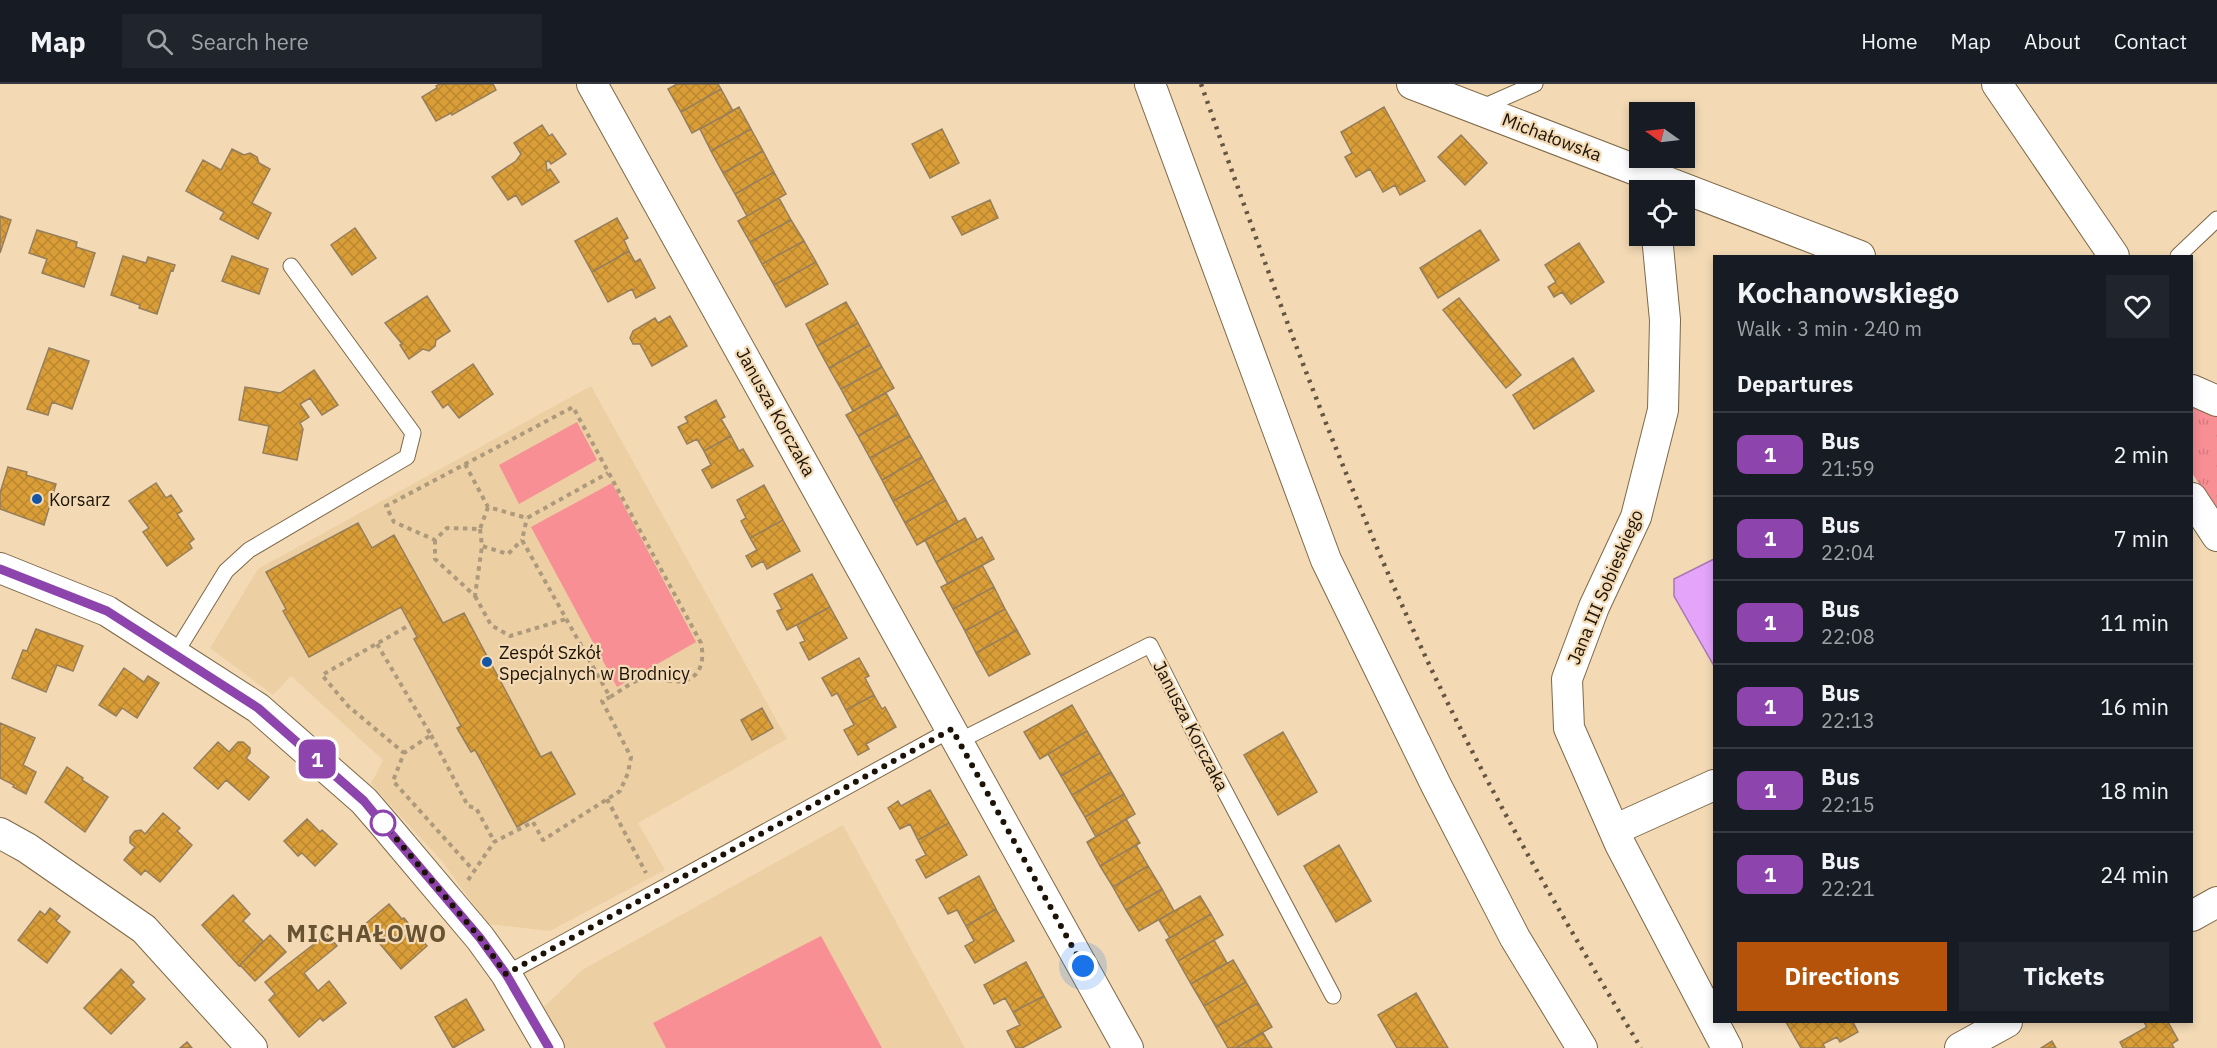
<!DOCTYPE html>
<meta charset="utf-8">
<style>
:root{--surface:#171b24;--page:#20242c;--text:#f1f3f6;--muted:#9ea1a6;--line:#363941;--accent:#b45309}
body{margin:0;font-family:"IBM Plex Sans",sans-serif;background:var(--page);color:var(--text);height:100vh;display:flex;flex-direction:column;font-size:22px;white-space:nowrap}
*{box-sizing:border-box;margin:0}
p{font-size:20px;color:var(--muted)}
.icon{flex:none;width:33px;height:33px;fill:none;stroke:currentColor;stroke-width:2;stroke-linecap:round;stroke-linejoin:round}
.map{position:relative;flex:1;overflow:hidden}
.side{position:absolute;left:1713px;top:171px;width:480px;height:768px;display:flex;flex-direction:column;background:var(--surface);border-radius:0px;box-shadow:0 3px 9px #0003}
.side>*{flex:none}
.badge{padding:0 12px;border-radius:9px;font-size:21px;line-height:39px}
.needle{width:39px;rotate:284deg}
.tools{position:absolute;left:1629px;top:18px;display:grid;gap:12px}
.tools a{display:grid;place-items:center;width:66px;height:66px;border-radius:0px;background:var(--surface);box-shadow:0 3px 9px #0003;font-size:30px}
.you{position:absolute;width:30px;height:30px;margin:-15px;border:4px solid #fff;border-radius:50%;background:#1a73e8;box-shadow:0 0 0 9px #1a73e833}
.map>.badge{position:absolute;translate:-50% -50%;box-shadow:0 0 0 3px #fff}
h2{padding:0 24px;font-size:22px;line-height:54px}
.round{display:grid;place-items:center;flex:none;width:63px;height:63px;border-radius:0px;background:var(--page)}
.overview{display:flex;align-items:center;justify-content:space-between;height:102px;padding:0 24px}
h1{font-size:28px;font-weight:700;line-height:45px}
.cta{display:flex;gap:12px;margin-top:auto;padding:12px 24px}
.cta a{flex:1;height:69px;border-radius:0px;background:var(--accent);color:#fff;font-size:24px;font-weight:700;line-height:69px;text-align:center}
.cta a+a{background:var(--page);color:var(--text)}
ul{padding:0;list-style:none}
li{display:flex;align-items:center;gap:18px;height:84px;padding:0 24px;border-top:2px solid var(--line)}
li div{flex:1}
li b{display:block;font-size:22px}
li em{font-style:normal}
li .badge{min-width:66px;font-weight:700;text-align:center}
header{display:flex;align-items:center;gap:36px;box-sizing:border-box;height:84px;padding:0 30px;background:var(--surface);border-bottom:2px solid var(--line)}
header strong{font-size:28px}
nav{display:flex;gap:33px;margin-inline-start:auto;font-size:21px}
.search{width:420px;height:54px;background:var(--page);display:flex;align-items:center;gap:15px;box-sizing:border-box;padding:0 21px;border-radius:0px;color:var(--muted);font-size:22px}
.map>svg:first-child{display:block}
.built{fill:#edcfa4}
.grass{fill:url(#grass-tufts)}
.park{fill:#f78f95}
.water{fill:#e3a4fa;stroke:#a778b1;stroke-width:1.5}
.building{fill:url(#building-cross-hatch);stroke:#957e5c;stroke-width:1.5}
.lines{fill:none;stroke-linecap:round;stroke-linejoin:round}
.service-casing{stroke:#7e6847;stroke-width:17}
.minor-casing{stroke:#7e6847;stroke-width:32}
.path{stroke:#ad9a7c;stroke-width:4;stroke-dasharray:4.5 4.5;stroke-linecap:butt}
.service{stroke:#fff;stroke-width:15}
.minor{stroke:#fff;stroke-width:30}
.rail{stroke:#655641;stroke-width:4.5;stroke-dasharray:3 6;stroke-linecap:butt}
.line-casing{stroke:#fff;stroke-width:14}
.line{stroke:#8e44ad;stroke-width:9}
.walk{stroke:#1c1306;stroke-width:6;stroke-dasharray:0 10.8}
.poi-dot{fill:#1555a5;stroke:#f3dab5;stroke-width:2}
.stop-dot{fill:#fff;stroke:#8e44ad;stroke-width:3}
.labels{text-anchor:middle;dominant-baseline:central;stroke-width:4.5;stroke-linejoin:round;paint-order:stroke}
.street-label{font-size:18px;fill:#1c1306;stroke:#f3dab5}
.poi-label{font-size:18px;fill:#1c1306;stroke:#f3dab5;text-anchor:start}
.district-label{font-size:24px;font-weight:bold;letter-spacing:1.5px;fill:#675231;stroke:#f3dab5}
</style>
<header>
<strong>Map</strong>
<div class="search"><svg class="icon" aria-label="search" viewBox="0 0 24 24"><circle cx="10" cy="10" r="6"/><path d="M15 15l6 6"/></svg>Search here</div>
<nav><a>Home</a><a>Map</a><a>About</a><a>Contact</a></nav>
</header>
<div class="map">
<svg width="2217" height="964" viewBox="0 0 2217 964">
<defs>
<pattern id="grass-tufts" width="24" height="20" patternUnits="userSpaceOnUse" patternTransform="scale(1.5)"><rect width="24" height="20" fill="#f78f95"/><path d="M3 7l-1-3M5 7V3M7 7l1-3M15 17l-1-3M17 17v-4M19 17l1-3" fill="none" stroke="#d37a7f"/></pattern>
<pattern id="building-cross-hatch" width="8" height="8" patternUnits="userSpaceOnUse" patternTransform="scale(1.5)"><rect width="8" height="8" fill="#da9e38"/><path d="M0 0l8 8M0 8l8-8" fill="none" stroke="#ba8730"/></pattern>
</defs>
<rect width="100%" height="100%" fill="#f3dab5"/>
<path class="built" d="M591,302L787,655L638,739L665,786L550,847L488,840L441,776L371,700L383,676L291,592L273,611L210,564L258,485Z
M843,741L965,964H565L544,923L582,886Z"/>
<path class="grass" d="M2192,319L2217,329V428L2192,389Z"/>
<path class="park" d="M577,338L597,376L519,420L499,381Z
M612,399L696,558L617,603L531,443Z
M821,852L882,964H666L653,939Z"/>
<path class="water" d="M1714,475V582L1674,512V495Z"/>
<path class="building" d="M440,0H493L496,6L452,31L451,29L436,37L422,13L437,4L436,2Z
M677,0H718L721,5L681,28L668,5Z
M721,5L733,27L692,49L681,28Z
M739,23L751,45L711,67L700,45Z
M1384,23L1425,97L1400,111L1395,101L1383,108L1370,85L1356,93L1345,73L1352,69L1341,48Z
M542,41L549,52L552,50L566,70L551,80L549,77L546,78L547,87L550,85L559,98L522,121L516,111L508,116L492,93L516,77L521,70L514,59Z
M751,45L763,67L723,89L711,67Z
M942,45L959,79L930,94L912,60Z
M1461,51L1487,79L1465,101L1438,73Z
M232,65L244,71L250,69L257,73L259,79L270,85L252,119L271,129L258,155L220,135L224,128L186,107L203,76L221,86Z
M763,67L774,88L735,110L723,89Z
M774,88L786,110L747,132L735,110Z
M779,114L791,136L750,158L738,137Z
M990,116L998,134L962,151L952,133Z
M0,132L11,136L0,169Z
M617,134L628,154L624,156L629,167L592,188L575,157Z
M791,136L804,157L762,180L750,158Z
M355,144L376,174L352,191L331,161Z
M37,146L77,158L76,163L95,169L84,203L42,189L47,175L29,169Z
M1480,146L1499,176L1438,214L1420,184Z
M804,157L816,178L774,201L762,180Z
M1579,159L1604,198L1571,220L1562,208L1554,213L1548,203L1556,198L1545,181Z
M629,167L635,178L640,175L655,204L636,214L632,205L608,218L592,188Z
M123,172L146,179L148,173L175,181L173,187L171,186L157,230L139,224L140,221L111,211Z
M232,172L268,185L259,210L222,197Z
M816,178L828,200L786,223L774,201Z
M427,212L450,247L436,256L435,262L429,267L423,265L409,275L400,261L402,260L385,239Z
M1459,214L1521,291L1506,304L1443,226Z
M846,218L858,239L817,262L806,240Z
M670,232L687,262L652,282L640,260H633L630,254L633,247L655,234L658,239Z
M858,239L870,261L829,284L817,262Z
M870,261L882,283L841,305L829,284Z
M49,264L89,277L72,325L52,318L48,331L27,325Z
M1573,274L1594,307L1534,345L1513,311Z
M473,280L493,310L459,334L448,320L443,324L432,308Z
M882,283L894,304L853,327L841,305Z
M314,286L338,321L322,331L310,314L300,320L309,333L300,339L303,345L297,376L263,369L269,342L239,336L245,303L280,309Z
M886,309L898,330L858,352L846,331Z
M716,316L725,333L721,335L731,352L704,367L697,355L687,360L678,343L688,338L685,333Z
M898,330L910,352L870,374L858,352Z
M731,352L739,367L743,365L753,382L712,404L702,386L711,381L704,367Z
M910,352L922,373L882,396L870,374Z
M922,373L934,395L893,417L882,396Z
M8,383L27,388L26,391L56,400L44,441L0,425V409Z
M934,395L946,416L905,439L893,417Z
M156,399L166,414L171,411L182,427L177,430L194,455L189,459L192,464L167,482L143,448L149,444L129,417Z
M764,401L783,436L750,454L741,437L746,434L737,416Z
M946,416L958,438L917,461L905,439Z
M965,434L977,456L936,478L925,456Z
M783,436L800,467L767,485L763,477L752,483L746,472L757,466L750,454Z
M358,439L372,464L394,451L443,539L464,529L541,673L551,668L575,710L517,743L475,666L471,668L457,644L461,642L414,555L417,553L401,523L309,573L283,527L286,525L266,488Z
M982,453L994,475L948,500L936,478Z
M982,481L994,503L953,525L941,503Z
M812,490L830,523L787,546L777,527L782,525L774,510Z
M994,503L1005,525L965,547L953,525Z
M830,523L847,554L809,576L800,559L805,557L797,541Z
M1005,525L1017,546L976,569L965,547Z
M36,545L83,562L73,587L57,581L46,608L12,594L23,566L27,567Z
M1017,546L1030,570L989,592L976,569Z
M859,574L869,592L865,594L874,611L846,626L837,609L832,612L822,594Z
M124,584L144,598L148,592L159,599L137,634L122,624L116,632L99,621Z
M874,611L882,625L885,623L896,643L866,660L869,665L858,671L844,646L854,641L846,626Z
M1072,621L1087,647L1040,675L1024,648Z
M762,624L773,644L752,656L741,636Z
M0,639L35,654L23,681L36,688L26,710L13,703L14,701L0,694Z
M1087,647L1100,669L1061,692L1048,670Z
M1283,648L1317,708L1278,731L1244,671Z
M218,658L229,668L238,658H243L250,664V669L246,674L269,693L249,716L226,696L218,705L194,684Z
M1100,669L1111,688L1072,711L1061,692Z
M67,683L83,694L82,696L108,713L85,748L45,718Z
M1111,688L1124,710L1085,733L1072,711Z
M930,706L949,739L918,756L910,740L900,745L888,724L898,717L901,722Z
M1124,710L1135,730L1096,753L1085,733Z
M163,729L180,744L177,747L192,761L160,798L145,786L141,791L124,776L135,763L130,759V753L135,747L141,746L145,750Z
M307,735L320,748L322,746L337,760L315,782L302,769L298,772L284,757Z
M1126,735L1140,759L1100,782L1087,758Z
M949,739L967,771L926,794L916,776L926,771L918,756Z
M1136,761L1148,782L1113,803L1100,782Z
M1339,761L1371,817L1336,838L1304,782Z
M1148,782L1162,805L1126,826L1113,803Z
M979,792L996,825L966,842L957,826L948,830L939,814Z
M1162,805L1174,827L1139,847L1126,826Z
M233,811L250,830L243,837L263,857L239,882L202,841Z
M1200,812L1211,830L1170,854L1159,836Z
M389,820L402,835L404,834L427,862L401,885L364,841Z
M50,824L60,832L56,837L70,848L47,879L18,856L40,827L45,831Z
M996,825L1014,857L975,879L965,862L974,857L966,842Z
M1211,830L1223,851L1178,877L1166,856Z
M327,850L337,862L304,889L318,907L329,897L346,919L323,937L320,934L299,953L269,916L275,910L265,898Z
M270,851L286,868L255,897L240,881Z
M1214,856L1227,879L1191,900L1178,877Z
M1233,876L1246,898L1204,922L1191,900Z
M1026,878L1044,912L1013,928L1005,914L994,920L984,901Z
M121,885L134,898L131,901L145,915L111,950L84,924Z
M1246,898L1258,919L1216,943L1204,922Z
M1416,909L1448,964H1397L1378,931Z
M1044,912L1061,943L1022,964H1016L1007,947L1020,941L1013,928Z
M466,915L484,946L453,964L435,933Z
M1258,919L1272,943L1236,964H1228L1216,943Z
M1786,938H1853L1858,948L1840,958L1837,953L1823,960L1825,964H1801Z
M2144,938H2168L2178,956L2172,960L2174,964H2123L2120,958L2147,943Z
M1263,949L1272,964H1236Z
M2052,957L2056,964H2041Z
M187,958L192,964H180Z"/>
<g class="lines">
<g class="service-casing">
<path id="service" d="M1478,25L1535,0
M2178,172L2217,135
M175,570L226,487L249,466L407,373L413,349L291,182
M959,657L1150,561L1202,664L1333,912
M506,890L952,645"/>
</g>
<g class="minor-casing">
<path id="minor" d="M592,0L1128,964
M1150,0L1326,476L1436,701L1515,854L1582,964
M1412,0L1860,172
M1997,0L2114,172
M1657,152L1665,236L1663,326L1636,433L1594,523L1567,595L1569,644L1620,760L1727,964
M2192,306L2217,317
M2192,414L2217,452
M0,484L107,527L258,624L364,717L383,739L480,854L506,890L549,964
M1614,746L1714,701
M0,749L27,764L144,845L252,964
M2192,832L2217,818
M1960,964L2007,938"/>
</g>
<path class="path" d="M465,380L488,423L527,434L608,389
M488,423L480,445L447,444L435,456L394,438L386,422L573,323L701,559C706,582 697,601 670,597C664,596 658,592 652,592C637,593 622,606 610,613L522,456L527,434
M480,445L482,462L508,470L522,456
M435,456V475L475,512L482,462
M475,512L491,541L510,552L566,535
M406,543L322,591L348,622L404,669L393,697L474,787
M377,560L431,651L404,669
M431,651L468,722L476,724L494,757
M607,715L646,789
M468,796L494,758L533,738L543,756L620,707L628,689L631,673L602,617L610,613"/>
<use href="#service" class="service"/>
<use href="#minor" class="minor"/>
<path class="rail" d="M1201,0C1270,195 1340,389 1427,576C1490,710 1565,838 1641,964"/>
</g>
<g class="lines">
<g class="line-casing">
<path id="line" d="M0,485L107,527L258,624L364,717L383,740L480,854L506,890L549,964"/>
</g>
<use href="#line" class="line"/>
<path class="walk" d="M383,739L480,854L506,890L952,645L1083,882"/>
</g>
<g class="poi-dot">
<circle cx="37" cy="415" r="6"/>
<circle cx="487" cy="578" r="6"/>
</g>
<circle class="stop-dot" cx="383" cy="739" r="12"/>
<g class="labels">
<g class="street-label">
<text transform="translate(1552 53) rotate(21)">Michałowska</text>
<text transform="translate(776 328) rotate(61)">Janusza Korczaka</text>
<text transform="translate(1605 503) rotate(-67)">Jana III Sobieskiego</text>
<text transform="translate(1191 642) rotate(63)">Janusza Korczaka</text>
</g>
<g class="poi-label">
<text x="49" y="415">Korsarz</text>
<text x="499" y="568">Zespół Szkół<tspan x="499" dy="21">Specjalnych w Brodnicy</tspan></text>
</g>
<g class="district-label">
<text x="367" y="849">MICHAŁOWO</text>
</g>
</g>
</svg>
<div class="tools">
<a><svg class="needle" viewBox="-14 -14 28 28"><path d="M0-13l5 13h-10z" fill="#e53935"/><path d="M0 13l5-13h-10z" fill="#9ea1a6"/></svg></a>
<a><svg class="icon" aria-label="locate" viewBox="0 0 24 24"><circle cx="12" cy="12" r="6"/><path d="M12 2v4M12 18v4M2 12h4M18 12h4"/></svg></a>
</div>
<div class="you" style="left:1083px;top:882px"></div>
<b class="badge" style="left:317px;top:675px;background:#8e44ad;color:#fff">1</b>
<section class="side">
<div class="overview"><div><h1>Kochanowskiego</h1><p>Walk · 3 min · 240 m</p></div><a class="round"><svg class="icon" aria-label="heart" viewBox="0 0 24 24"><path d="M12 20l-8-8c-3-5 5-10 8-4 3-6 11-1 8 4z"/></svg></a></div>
<h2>Departures</h2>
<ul>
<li><span class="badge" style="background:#8e44ad;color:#fff">1</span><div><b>Bus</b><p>21:59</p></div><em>2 min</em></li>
<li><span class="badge" style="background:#8e44ad;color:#fff">1</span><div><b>Bus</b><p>22:04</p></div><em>7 min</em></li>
<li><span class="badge" style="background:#8e44ad;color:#fff">1</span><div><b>Bus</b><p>22:08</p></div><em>11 min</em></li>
<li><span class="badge" style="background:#8e44ad;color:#fff">1</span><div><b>Bus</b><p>22:13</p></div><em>16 min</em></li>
<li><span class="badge" style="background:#8e44ad;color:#fff">1</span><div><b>Bus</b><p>22:15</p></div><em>18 min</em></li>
<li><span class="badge" style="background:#8e44ad;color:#fff">1</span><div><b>Bus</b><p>22:21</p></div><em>24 min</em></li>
</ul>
<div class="cta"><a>Directions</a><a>Tickets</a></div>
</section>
</div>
